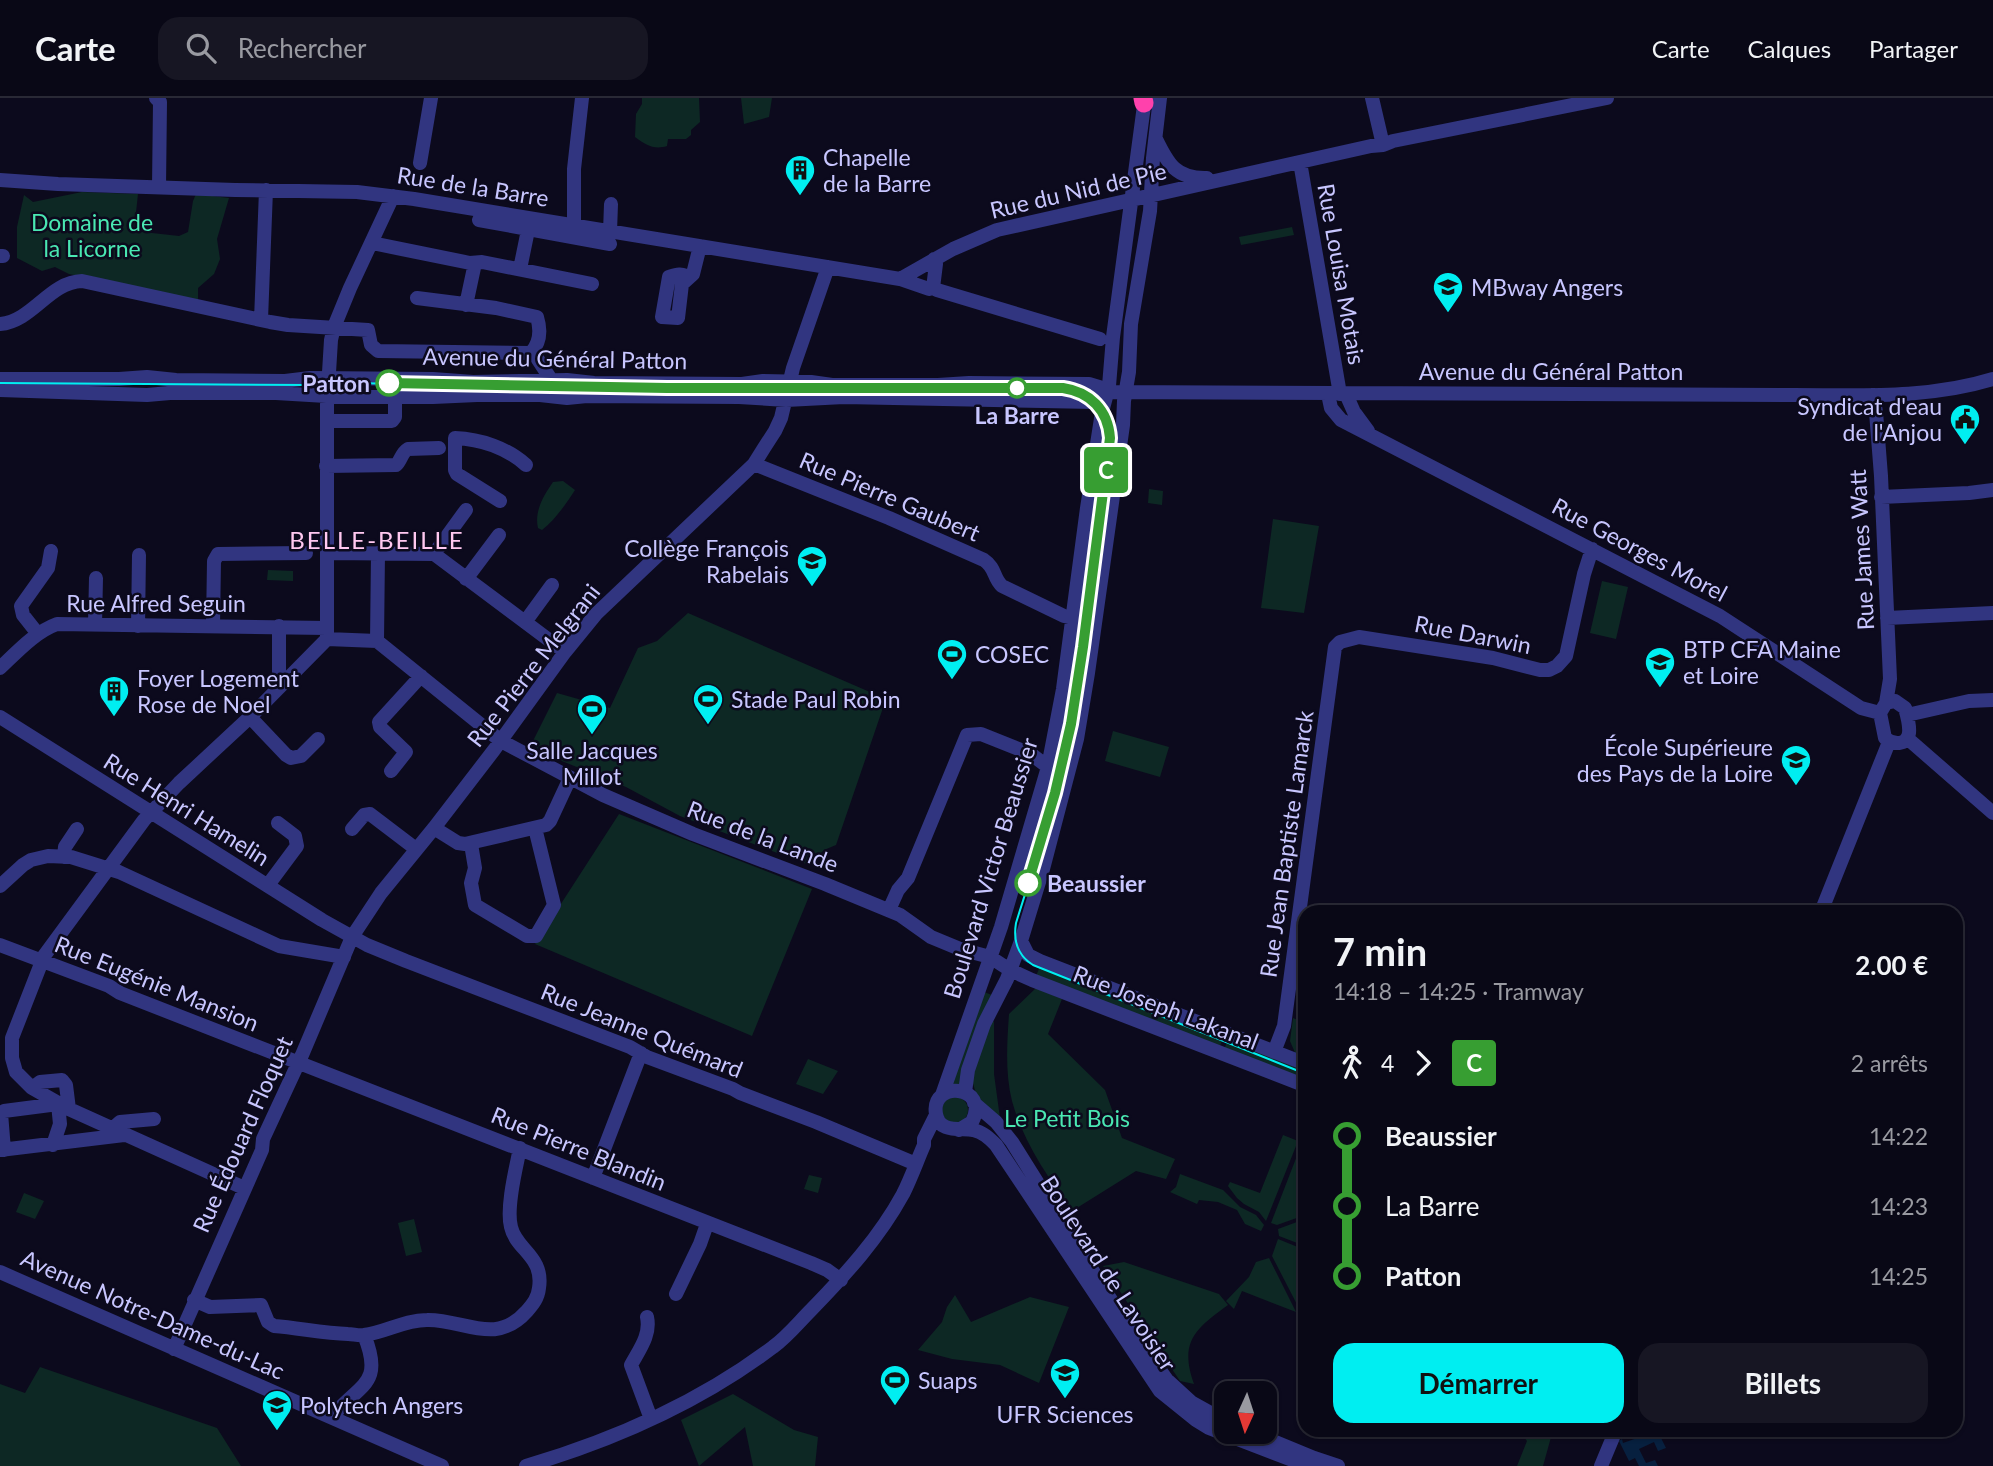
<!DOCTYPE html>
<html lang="fr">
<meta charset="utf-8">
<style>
:root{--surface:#090816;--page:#171623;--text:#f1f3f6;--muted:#999aa1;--line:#292935;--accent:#00eef1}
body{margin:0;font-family:Lato,sans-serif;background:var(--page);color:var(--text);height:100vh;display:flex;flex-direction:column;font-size:26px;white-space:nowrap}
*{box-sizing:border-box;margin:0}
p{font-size:23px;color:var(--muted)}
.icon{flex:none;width:38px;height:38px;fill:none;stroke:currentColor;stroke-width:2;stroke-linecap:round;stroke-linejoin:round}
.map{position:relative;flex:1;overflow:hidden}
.panel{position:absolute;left:1298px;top:807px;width:665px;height:532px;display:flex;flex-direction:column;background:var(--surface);border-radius:21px;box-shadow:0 2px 5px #0004,0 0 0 2px var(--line)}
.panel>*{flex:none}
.badge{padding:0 14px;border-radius:5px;font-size:24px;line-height:46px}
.needle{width:46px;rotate:183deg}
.fabs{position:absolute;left:1214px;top:1283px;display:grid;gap:14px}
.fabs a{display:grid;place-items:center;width:63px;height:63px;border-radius:14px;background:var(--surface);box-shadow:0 2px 5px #0004,0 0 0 2px var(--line);font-size:35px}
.map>.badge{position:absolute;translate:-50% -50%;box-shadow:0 0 0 4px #fff}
.legs{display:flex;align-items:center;gap:10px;height:77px;padding:0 35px;font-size:23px}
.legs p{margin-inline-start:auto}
.head{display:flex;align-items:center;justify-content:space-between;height:119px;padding:0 35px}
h1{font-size:38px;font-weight:700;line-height:52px}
.primary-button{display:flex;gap:14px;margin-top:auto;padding:14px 35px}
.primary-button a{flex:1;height:80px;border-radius:21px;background:var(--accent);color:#111;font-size:28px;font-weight:700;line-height:80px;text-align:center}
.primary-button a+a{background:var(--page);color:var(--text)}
ul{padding:0 35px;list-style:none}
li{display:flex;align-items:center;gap:24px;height:70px;font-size:26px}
li i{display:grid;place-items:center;width:10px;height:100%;margin:0 9px;background:currentColor}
li i::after{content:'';width:18px;height:18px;margin:-9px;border:5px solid;border-radius:50%;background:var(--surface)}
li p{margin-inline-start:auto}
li:first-child i{background:linear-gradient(#0000 50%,currentColor 0)}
li:last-child i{background:linear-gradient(currentColor 50%,#0000 0)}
header{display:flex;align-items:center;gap:42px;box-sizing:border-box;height:98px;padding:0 35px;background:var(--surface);border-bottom:2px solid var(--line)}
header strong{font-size:33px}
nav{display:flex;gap:38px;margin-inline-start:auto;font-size:24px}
.search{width:490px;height:63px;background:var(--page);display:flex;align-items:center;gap:18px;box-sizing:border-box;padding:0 24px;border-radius:21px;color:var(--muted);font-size:26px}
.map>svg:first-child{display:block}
.green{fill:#0d2824}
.water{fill:#07203f}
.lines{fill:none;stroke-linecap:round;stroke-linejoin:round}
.minor{stroke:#313580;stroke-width:14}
.highway{stroke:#ff41ac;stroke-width:19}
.tram{stroke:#00eef1;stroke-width:2}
.line-1-casing{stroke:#fff;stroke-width:16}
.line-1{stroke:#379e32;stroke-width:10}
.stop-1-dot{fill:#fff;stroke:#379e32;stroke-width:3.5}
.labels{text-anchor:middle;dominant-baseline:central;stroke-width:5;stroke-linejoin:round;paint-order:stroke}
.poi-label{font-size:23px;fill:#c8c6ff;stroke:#0c0a1d;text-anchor:start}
.street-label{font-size:23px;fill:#c8c6ff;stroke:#0c0a1d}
.park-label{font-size:23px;fill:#4ae7b2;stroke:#0c0a1d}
.stop-label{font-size:23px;font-weight:bold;fill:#c8c6ff;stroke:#0c0a1d;text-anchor:end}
.neighbourhood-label{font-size:24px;letter-spacing:2px;fill:#ffc8f0;stroke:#0c0a1d}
</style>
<header>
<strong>Carte</strong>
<div class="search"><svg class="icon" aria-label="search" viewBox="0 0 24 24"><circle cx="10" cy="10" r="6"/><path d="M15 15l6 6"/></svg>Rechercher</div>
<nav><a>Carte</a><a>Calques</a><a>Partager</a></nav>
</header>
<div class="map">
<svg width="1993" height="1368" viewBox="0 0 1993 1368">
<rect width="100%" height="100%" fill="#0c0a1d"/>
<path class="green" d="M642,0H699L700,24L691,32V37L686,41H668L667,48C654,52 646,47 635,39L636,16L642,6Z
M741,0H772L769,19L744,26Z
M82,94L138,96L134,133L179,138L188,134L193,103L196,96L229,100L217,141L220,161L214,176L198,190V204L69,176L55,169L42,173L17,160V129L24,97L33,104Z
M1292,129L1294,137L1241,147L1239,139Z
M1107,324H1110L1112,340L1092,495L1084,494Z
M563,383L575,392C566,406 555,422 542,432L538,430C534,413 544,397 553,384Z
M1149,391L1163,393L1162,407L1148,405Z
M1273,421L1319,428L1304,515L1261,510Z
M268,472L293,473V483L267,482Z
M1602,483L1628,489L1616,541L1590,535Z
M1083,499L1092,500L1080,589L1071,638L1046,736L1038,733L1051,687L1063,634Z
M688,515L886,601L836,747L824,752L809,767L680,718L626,689L547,657L531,647L557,595L610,610L638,550L657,543Z
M1113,633L1169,649L1160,679L1105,663Z
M619,716L812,791L752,938L535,846Z
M1041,866L1223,939L1219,951L1036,878Z
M1036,890L1062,901L1048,936L1105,992L1122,1040L1175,1061L1166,1081L1136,1073L1072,1113C1048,1079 1023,1044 1012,1003C1005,975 1007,945 1009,916Z
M984,894L992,897L962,988L949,989Z
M1293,920L1305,925V960L1296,957L1290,943Z
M992,922L994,924V976L1000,1020L978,1002L971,979Z
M1228,941L1305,971V985L1224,952Z
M808,961L838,973L823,996L796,986Z
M942 1012a13 13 0 1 1 26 0a13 13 0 1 1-26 0Z
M1283,1037L1298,1043L1266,1123L1259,1114L1244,1106L1237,1100L1228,1088L1230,1084L1260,1095Z
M1300,1050L1305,1052L1300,1071L1305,1073V1117L1277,1127L1271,1125Z
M1180,1076L1223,1092L1240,1109L1256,1117L1264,1127L1261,1133L1245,1126L1237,1112L1218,1104L1199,1102L1197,1106L1170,1094L1176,1089Z
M809,1077L822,1080L818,1095L804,1091Z
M24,1095L44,1103L35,1121L16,1114Z
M414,1121L422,1154L406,1158L398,1125Z
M1305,1121V1148L1279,1138L1278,1131Z
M1278,1141L1305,1152V1222L1272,1158Z
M1269,1160L1296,1214L1242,1193L1234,1211L1226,1203L1249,1179L1256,1164Z
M1124,1164L1219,1196L1228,1207C1195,1231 1179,1244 1194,1286L1180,1283L1103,1168Z
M955,1197L971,1224L1030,1199L1069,1209L1039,1285L1000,1267L952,1261L918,1252L942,1224L947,1209Z
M40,1269L217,1330L241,1368H0V1286L25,1295Z
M733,1296L794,1332L818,1339L815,1368H753L745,1329L699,1368L681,1322Z
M1519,1332H1553L1543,1368H1517L1527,1343Z"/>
<path class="water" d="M1641,1332H1657L1666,1350L1658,1353L1654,1344L1639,1351L1646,1365L1655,1362L1658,1368H1639L1635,1360L1629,1363L1619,1343L1622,1341L1623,1345L1640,1339L1638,1333Z"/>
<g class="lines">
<path class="minor" d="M156,0L160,4L159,89
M1372,0L1383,47
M1156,41C1168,66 1176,81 1207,80
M1300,64L1340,296
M420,65L431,0
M0,82L58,86L235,92L357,94L414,101L900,181L929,191L933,190L937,192L1100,241
M479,122L610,146
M574,128V71L582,0
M610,134L611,106
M372,145L470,165L482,164L592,186
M0,158H3
M520,171L528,132
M688,180C683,174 675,177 669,179L662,219L678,220L682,186L693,176L700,148
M900,181L953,151L997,132L1371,48L1383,47L1393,43L1607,0
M933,190L936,166L934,161
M417,200L496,210L537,219C541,232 540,245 531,255
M466,207L475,165
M261,222L266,92
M0,226C33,223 49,184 82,183L270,224L288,227L368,232L371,247L378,253L531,255
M531,255L535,257L552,283
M0,281H119L147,279L176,282L285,283L310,280L433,281L473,284L567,282L594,285L742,286L763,283L811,284L832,287H938L969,285L1089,286L1099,289L1107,294L1794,297C1860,297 1929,301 1993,281
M0,292L147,297L170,295H276L343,299H433L477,297H540L567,300L587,298L739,299L786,302L844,299L1094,304L1107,294
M1328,296L1331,310L1341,322L1720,518L1861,610L1880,615
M1346,296L1354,314L1368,333
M1873,297L1876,314L1881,378L1890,581L1886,605L1880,615L1885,640C1893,647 1907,648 1909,635C1910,627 1907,617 1905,610L1895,603L1886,605
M327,323H392L395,319V298
M754,366L889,420L984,462C996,470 993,480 1002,488L1064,518L1073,520
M326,368L396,367C401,363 401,355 408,351L439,350
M1881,399L1969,395L1993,392
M500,403L457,376L455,372V340C481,341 507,350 526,367
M328,455L434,456L565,554
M434,456L466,412
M466,481L499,437
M1887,520L1993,515
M525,524L552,487
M95,527L96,480
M138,528L139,457
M213,528L214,463L218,456L306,455
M279,528V580L282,586
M38,536L23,517L21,508L48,470L51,453
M327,541V307L331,242L334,229L350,190L393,98
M327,541L377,543
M377,543L501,643L603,697L693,736L825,786L900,817L931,839L960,851L990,859L1010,872L1032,882L1306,988
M377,543L378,455
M0,570C17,554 35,534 57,526L327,530
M1907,617L1969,603L1993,602
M0,619L322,822L367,847L406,863L630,949L647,959L733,991L740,995L816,1024L916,1066
M250,619L286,657L291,660L301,658L318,641
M1907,640L1993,715
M391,673L406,654L380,629L379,624L421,578
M434,730L458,745L465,746L546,727L550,723L570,680
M352,731L364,717L370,716L416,751
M471,746L475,770L471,785L475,807L527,838H536L554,807L535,730
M64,759L65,749L77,731
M268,787L297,748L295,738L278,725
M0,788L23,767L31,762L48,758L71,759L119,774L279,848L344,859
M889,812L898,792L908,780L967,637L981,636L1031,656L1048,669
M1821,814L1889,644
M1021,843L1028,857L1040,863L1306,966
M0,847L109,888L120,895L811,1165L827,1172L841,1182
M1274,954L1284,928L1335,549L1340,544L1359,539L1493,560L1540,572H1549L1557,568L1566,558L1584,476L1592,451
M32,990L40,984L62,982L66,987L69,1011
M965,994L968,972L984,926L1007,881L1021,843L1043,771L1077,641L1088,575L1123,327L1124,303L1129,274L1131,226L1150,113L1153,60L1160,0
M942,997L1001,829L1048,669L1063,591L1087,410L1102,314L1109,288L1113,239L1145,0
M974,1005L996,1024L1012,1044L1116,1210L1167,1282L1191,1304L1227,1324
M112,1031L120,1024L154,1021
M959,1032L972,1024C991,987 930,981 936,1016C939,1035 959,1030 973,1032C983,1034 989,1040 996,1047L1160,1293L1196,1322L1209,1330L1308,1368
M0,1052L124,1037
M4,1052L1,1015L4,1013L58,1006L60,1026L53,1047
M593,1080L641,955
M244,1090L69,1011L32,990L16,974L12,960V940L44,858L144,722L179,685L250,619L327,541
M0,1174L442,1368
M676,1196L700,1146L707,1126
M194,1202L210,1209L261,1207L268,1224L274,1228C299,1230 323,1235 348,1236C353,1236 359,1238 364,1237C386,1234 404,1222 427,1222C464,1221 495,1249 527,1213C533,1206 538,1200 539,1190C544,1158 516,1152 511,1129C506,1110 516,1070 520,1050
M647,1219C651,1237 639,1252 631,1267L651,1321
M174,1251L262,1052L263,1041L302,957L352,839L381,795L434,730L494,652L565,554L596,516L754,366L764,350L775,333L781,320L793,270L828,169
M332,1319C358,1286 385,1288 364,1237
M1251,1334L1314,1360L1338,1368
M526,1368C614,1342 700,1304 773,1249C787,1239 799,1224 811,1212C846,1176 879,1140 903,1096C911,1080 917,1063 924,1047V1041L936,1017
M1601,1368L1616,1332"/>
<path class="highway" d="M1143,0L1144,5"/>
<path class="tram" d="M0,285L310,287L344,285L767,291L1063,290C1092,294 1111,316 1109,346C1097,444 1088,545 1068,641C1056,703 1035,764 1016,825C1013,843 1017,857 1033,867L1306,976"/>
</g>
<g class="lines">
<g class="line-1-casing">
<path id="line-1" d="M389,285L667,290H1063C1090,294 1108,312 1110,340L1083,549L1071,626L1055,695L1028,785"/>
</g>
<use href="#line-1" class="line-1"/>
</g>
<defs>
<g id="building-pin" transform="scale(1.575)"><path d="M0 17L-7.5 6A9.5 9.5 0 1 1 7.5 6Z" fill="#00eef1" stroke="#0c0a1d"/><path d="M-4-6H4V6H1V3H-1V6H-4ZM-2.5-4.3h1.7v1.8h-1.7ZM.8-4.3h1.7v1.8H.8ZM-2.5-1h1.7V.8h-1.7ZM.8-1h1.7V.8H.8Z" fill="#111"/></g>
<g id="university-pin" transform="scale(1.575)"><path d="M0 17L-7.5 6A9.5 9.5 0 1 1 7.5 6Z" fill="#00eef1" stroke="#0c0a1d"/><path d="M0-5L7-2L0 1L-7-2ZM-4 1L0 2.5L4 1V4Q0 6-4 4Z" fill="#111"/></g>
<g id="civic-pin" transform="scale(1.575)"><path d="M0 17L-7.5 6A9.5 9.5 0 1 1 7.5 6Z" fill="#00eef1" stroke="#0c0a1d"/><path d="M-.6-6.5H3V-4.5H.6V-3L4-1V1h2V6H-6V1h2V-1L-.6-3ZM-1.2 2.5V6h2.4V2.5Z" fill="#111"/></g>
<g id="school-pin" transform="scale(1.575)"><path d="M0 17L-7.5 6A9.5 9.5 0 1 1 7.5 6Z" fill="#00eef1" stroke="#0c0a1d"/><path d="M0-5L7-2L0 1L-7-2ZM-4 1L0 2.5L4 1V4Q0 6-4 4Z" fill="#111"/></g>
<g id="stadium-pin" transform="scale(1.575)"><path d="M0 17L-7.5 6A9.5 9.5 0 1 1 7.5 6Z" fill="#00eef1" stroke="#0c0a1d"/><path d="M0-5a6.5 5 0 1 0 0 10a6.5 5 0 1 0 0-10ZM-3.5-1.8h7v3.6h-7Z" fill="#111"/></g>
</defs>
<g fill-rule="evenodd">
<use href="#building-pin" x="800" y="72"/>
<use href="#university-pin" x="1448" y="189"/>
<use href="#civic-pin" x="1965" y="321"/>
<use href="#school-pin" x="812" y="463"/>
<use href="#stadium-pin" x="952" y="556"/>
<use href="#university-pin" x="1660" y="564"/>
<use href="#building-pin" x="114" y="593"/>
<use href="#stadium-pin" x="708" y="601"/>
<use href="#stadium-pin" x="592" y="611"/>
<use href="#university-pin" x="1796" y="662"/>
<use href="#university-pin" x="1065" y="1275"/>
<use href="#stadium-pin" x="895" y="1282"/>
<use href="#university-pin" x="277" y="1307"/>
</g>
<g class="stop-1-dot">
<circle cx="389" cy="285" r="12"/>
<circle cx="1017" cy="290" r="9"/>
<circle cx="1028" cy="785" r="12"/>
</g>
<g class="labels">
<g class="poi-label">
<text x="823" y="59">Chapelle<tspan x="823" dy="26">de la Barre</tspan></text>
<text x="1471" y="189">MBway Angers</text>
<text x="1942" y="308" text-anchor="end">Syndicat d'eau<tspan x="1942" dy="26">de l'Anjou</tspan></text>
<text x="789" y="450" text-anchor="end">Collège François<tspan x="789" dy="26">Rabelais</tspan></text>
<text x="1683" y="551">BTP CFA Maine<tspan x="1683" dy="26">et Loire</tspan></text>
<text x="975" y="556">COSEC</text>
<text x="137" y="580">Foyer Logement<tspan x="137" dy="26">Rose de Noel</tspan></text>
<text x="731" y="601">Stade Paul Robin</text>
<text x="1773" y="649" text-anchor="end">École Supérieure<tspan x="1773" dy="26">des Pays de la Loire</tspan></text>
<text x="592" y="652" text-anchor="middle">Salle Jacques<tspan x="592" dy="26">Millot</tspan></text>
<text x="918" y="1282">Suaps</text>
<text x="300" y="1307">Polytech Angers</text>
<text x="1065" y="1316" text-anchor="middle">UFR Sciences</text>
</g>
<g class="street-label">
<text transform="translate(473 88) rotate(9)">Rue de la Barre</text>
<text transform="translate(1078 92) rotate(-13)">Rue du Nid de Pie</text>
<text transform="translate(1342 176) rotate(80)">Rue Louisa Motais</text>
<text transform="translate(555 260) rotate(1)">Avenue du Général Patton</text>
<text x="1551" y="273">Avenue du Général Patton</text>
<text transform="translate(890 398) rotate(23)">Rue Pierre Gaubert</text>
<text transform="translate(1640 451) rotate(28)">Rue Georges Morel</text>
<text transform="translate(1861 452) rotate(-93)">Rue James Watt</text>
<text x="156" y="505">Rue Alfred Seguin</text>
<text transform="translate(1473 536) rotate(11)">Rue Darwin</text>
<text transform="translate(533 567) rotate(-52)">Rue Pierre Melgrani</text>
<text transform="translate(187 711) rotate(32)">Rue Henri Hamelin</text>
<text transform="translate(763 738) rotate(21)">Rue de la Lande</text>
<text transform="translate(1286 746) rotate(-82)">Rue Jean Baptiste Lamarck</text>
<text transform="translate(990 770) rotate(-73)">Boulevard Victor Beaussier</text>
<text transform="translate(157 885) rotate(22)">Rue Eugénie Mansion</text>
<text transform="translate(1166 909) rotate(21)">Rue Joseph Lakanal</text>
<text transform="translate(642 932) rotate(22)">Rue Jeanne Quémard</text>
<text transform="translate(242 1036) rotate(-66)">Rue Édouard Floquet</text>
<text transform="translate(579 1050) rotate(22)">Rue Pierre Blandin</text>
<text transform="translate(1109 1175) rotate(57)">Boulevard de Lavoisier</text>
<text transform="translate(153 1216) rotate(24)">Avenue Notre-Dame-du-Lac</text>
</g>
<g class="park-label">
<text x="92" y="124">Domaine de<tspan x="92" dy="26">la Licorne</tspan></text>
<text x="1067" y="1020">Le Petit Bois</text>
</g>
<g class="stop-label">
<text x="370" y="285">Patton</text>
<text x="1017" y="317" text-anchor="middle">La Barre</text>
<text x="1047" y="785" text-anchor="start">Beaussier</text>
</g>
<g class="neighbourhood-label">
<text x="377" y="441">BELLE-BEILLE</text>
</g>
</g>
</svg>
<div class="fabs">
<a><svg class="needle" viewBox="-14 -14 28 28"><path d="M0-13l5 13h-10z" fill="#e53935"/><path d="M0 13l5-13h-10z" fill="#999aa1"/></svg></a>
</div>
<b class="badge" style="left:1106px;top:372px;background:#379e32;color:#fff">C</b>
<section class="panel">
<div class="head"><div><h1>7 min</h1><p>14:18 – 14:25 · Tramway</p></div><b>2.00 €</b></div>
<div class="legs"><svg class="icon" aria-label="walk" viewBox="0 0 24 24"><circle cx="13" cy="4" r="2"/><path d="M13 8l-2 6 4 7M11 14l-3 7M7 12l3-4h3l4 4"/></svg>4<svg class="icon" aria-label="forward" viewBox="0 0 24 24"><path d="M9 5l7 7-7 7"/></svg><b class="badge" style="background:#379e32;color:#fff">C</b><p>2 arrêts</p></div>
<ul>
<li><i style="color:#379e32"></i><b>Beaussier</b><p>14:22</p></li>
<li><i style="color:#379e32"></i><span>La Barre</span><p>14:23</p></li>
<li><i style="color:#379e32"></i><b>Patton</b><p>14:25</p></li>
</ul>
<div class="primary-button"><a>Démarrer</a><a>Billets</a></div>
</section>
</div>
